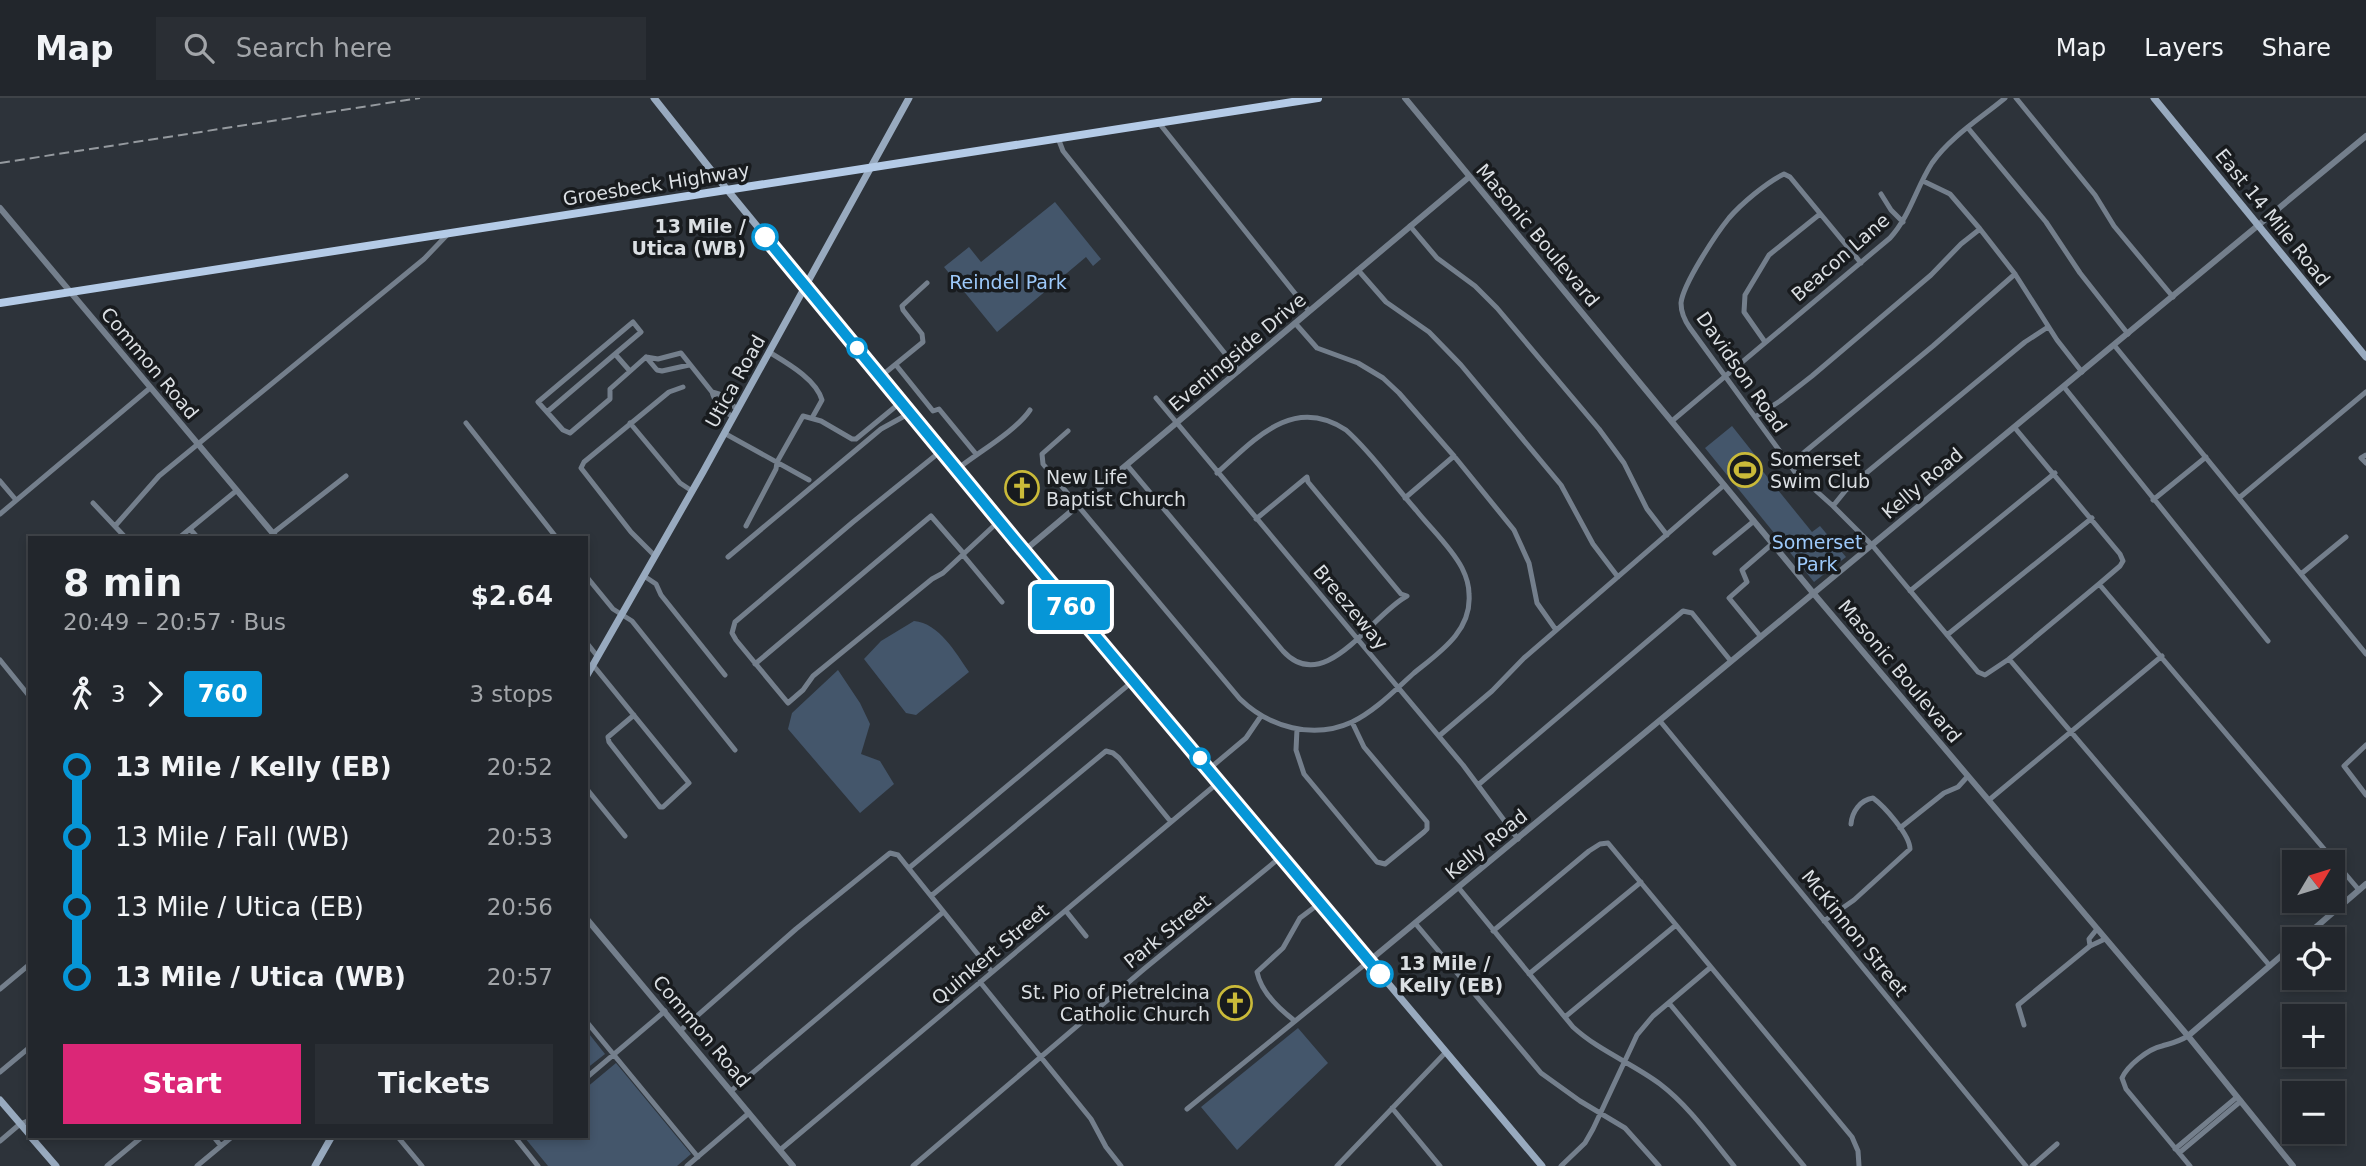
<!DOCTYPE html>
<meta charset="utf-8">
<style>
:root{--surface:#22262c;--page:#2a2e34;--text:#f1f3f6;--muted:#a2a5a9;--line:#3f4348;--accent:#db2777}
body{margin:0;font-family:"DejaVu Sans",sans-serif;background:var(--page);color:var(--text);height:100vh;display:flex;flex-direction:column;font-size:26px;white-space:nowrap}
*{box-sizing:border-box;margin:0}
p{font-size:23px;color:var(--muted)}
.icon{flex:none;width:38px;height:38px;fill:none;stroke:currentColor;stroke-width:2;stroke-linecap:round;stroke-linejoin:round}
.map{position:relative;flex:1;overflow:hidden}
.panel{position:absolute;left:28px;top:438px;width:560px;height:602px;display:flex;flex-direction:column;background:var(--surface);border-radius:0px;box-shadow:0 4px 10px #0003,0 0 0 2px var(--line)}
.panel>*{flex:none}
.badge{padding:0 14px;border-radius:5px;font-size:24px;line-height:46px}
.needle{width:46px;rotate:52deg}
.buttons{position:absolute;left:2282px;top:752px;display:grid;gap:14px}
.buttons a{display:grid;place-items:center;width:63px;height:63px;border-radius:0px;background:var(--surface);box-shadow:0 4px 10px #0003,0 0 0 2px var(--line);font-size:35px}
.map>.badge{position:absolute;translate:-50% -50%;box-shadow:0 0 0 4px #fff}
.legs{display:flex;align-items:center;gap:10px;height:77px;padding:0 35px;font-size:23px}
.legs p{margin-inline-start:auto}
.head{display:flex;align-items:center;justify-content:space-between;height:119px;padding:0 35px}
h1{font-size:38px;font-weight:700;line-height:52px}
.primary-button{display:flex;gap:14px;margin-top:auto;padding:14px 35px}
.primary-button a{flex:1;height:80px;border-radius:0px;background:var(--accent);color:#fff;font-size:28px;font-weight:700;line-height:80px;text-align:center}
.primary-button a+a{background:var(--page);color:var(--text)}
ul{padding:0 35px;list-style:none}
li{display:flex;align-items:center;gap:24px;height:70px;font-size:26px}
li i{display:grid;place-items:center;width:10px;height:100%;margin:0 9px;background:currentColor}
li i::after{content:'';width:18px;height:18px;margin:-9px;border:5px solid;border-radius:50%;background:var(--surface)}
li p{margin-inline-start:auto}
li:first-child i{background:linear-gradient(#0000 50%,currentColor 0)}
li:last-child i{background:linear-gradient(currentColor 50%,#0000 0)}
header{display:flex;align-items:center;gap:42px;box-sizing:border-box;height:98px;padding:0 35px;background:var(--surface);border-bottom:2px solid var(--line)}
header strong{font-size:33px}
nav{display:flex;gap:38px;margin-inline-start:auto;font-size:24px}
.search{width:490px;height:63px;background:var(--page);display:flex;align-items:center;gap:18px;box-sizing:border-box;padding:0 24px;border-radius:0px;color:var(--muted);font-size:26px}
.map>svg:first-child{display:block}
.green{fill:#44566b}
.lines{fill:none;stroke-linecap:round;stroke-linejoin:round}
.minor{stroke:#747f8c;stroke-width:5}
.tertiary{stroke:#747f8c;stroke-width:6}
.secondary{stroke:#98aabf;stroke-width:7}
.primary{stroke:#b4cbe7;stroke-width:8}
.rail{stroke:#959a9f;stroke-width:2;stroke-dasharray:10 5;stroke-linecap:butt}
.line-1-casing{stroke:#fff;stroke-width:16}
.line-1{stroke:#0696d7;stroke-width:10}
.stop-1-dot{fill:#fff;stroke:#0696d7;stroke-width:3.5}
.labels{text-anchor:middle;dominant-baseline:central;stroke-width:7;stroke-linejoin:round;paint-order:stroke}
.street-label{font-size:19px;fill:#dbdfe3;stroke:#181b1e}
.stop-label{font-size:19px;font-weight:bold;fill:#dbdfe3;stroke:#181b1e;text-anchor:end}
.park-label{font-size:19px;fill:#9dc9fa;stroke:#181b1e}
.poi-label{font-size:19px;fill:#dbdfe3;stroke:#181b1e;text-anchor:start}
</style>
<header>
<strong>Map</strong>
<div class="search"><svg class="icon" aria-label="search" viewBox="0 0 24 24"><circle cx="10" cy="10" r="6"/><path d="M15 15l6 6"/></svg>Search here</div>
<nav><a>Map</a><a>Layers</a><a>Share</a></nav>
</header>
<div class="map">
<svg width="2366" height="1068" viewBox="0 0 2366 1068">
<rect width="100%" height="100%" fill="#2d333a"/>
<path class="green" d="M1055,104L1101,161L1093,168L1086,159L997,234L944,169L969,149L981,164Z
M1732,328L1755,357L1752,360L1812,434L1820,428L1846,459L1814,484L1705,350Z
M914,523C939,525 956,555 969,574L916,617L906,615L864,561L881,543Z
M838,572L860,605L870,626L861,656L880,663L894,686L860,715L788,631L792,615Z
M1298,930L1328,965L1237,1052L1201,1009Z
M586,932L605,956L586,971Z
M616,965L691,1056L677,1068H548L525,1040L528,1038H586V990Z"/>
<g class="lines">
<path class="minor" d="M2016,0L2095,97L2114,128L2173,199
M1159,25L1309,213
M1968,30L2046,124L2080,175L2128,236
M1058,40L1063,53L1239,273
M1923,83L1950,96L1980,131L2015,176L2057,242L2082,274
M1881,96L1891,112L1903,124
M1410,128L1437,160L1475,188L1497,210L1599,331L1624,365L1647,411L1667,437
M1861,165L1790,79L1784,76C1767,84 1741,106 1729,120C1716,136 1683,186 1681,205C1681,215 1685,223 1690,230L1795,374L1833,408L1872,447L1978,574L1985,577L2009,561L2099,486L2120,468L2123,463L2120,456L2015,330
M1358,172L1386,204L1429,234L1461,267L1561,387L1593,446L1618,479
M1295,225L1317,250L1358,265L1383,280L1399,295L1454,358L1514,432L1529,465L1537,505L1556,532
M1765,244L1744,214L1745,197L1769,157L1820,116
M2114,247L2366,556
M769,254C787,265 816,281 822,302L812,320
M646,259L657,272L662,273L689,267
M896,267L933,313L939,311L976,356
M629,272L615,256L641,234L633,224L538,304L563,332L570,335L610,301V291L646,259L658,261L681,255L712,294C715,306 723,313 733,319
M880,279L923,244L922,236L903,212L902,208L927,185
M2064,289L2268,543
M712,294L719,296L737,311
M1156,300L1463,667L1518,741
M547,314L615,256
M1755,319L1780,303L1812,278L1931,177L1961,146L1980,131
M1672,323L1890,140C1910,118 1916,90 1932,65C1950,39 1981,20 2005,0
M466,325L556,439
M630,325L680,385L692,393
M1068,333L1042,356L1043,366L1240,601C1269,629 1313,642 1352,624C1375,613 1395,592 1414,575C1440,554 1472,533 1469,496C1469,487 1466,478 1462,470C1451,449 1431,431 1416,412C1393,386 1372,355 1346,332C1293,297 1255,341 1217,375
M724,335L809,382
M941,353L853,424L735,524L732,535L736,542L788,605L803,592L813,578L932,481L943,475L999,423
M2366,357L2361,360L2366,365
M1127,367L1283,553C1325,599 1371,517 1407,498L1401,496L1308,384L1307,379L1256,421
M1789,367L1933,248L2015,176
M956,372C977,355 1016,333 1030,312
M0,383L16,402
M1405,400L1454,358
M2239,400L2366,294
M2153,402L2206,359
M93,405L125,439
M1833,408L1846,392L1865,376L2025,244L2048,229
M0,416L150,290
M115,428L159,378L424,161L447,137
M746,428L776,371L777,364L803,318L821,323L852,341H856L901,304
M190,431L197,439
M273,435L346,378
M180,439L236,393
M1715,455L1754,423
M963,457L1002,504
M655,458L631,434L581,370L584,364L669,294L683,289
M728,459L881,331L910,315
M2301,476L2346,439
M586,478L613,511L632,523L735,652
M644,478L656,486L661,497L725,577
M2099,486L2359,792
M1910,493L2055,375
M1947,537L2092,420
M1761,539L1729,500L1747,484L1742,472L1772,446
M586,544L598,559
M2009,561L2270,868
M0,562L30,599
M755,566L931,418L964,456
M593,567L689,685L663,709H660L609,644L608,639L634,617
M1660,623L2026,1068
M1297,631L1296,652L1304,676L1377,764L1385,766L1424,734L1427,731V724L1364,649L1352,624
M1439,638L1492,593L1524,560L1724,387
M2366,647L2344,668L2366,697
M1209,671L1246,640L1261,618
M1478,687L1683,513L1692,515L1730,562
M586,690L625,738
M1989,702L2162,558
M1900,730L1944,695L1958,689L1968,678
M909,770L1133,583
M1458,789L1573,929C1599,953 1632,965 1660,986C1689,1008 1711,1040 1734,1068
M931,798L1106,653L1113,655L1119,660L1171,724
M1066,813L1086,838
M1824,823L1854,802L1910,751C1910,737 1884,708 1873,700C1860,702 1852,714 1851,726
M1415,825L1541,975L1580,1003L1625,1030L1659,1068
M1493,833L1589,753L1600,746L1608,745L1852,1039L1858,1053L1859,1068
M2090,848L2089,841L2097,831
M1529,876L1641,784
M980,884L1091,1021L1106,1049L1121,1068
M0,891L30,866
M1669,905L1804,1068
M1565,919L1676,827
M586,923L698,1059
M1295,923C1279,911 1261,894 1257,874L1283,850L1300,820L1320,805
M2024,927L2018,907L2090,848L2105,841
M681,932L796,831L890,755L898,757L992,874
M2188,938C2178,944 2172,945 2162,948C2148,951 2127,968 2122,980L2126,991L2190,1068
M0,974L30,949
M586,980L665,913
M731,993L942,815
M1392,1010L1440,1068
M1187,1011L1369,863
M213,1038L221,1048
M397,1038L422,1068
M514,1038L538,1068
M0,1043L20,1026L30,1022
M2175,1051L2237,999
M780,1052L1220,683
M2179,1055L2241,1003
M107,1068L143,1038
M197,1068L233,1038
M687,1068L749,1015
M913,1068L1144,871L1282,758
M1337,1068L1446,954
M1561,1068L1585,1045L1593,1031L1637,937L1653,918L1711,869
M2032,1068L2057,1046"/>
<path class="tertiary" d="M1405,0L1814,496L2188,938L2293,1068
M0,110L276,439
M1024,453L1469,79
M586,820L793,1068
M2301,842L2366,786
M1369,863L2366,38
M2188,938L2294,847"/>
<path class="secondary" d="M654,0L711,72L1014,441L1542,1068
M2154,0L2366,259
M586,579L703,374L909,0
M0,1002L30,1037
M30,1038L56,1068
M315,1068L332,1038"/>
<path class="primary" d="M0,205L1318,0"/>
<path class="rail" d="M0,65L420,0"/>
</g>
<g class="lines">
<g class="line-1-casing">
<path id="line-1" d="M765,139L1014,441L1380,876"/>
</g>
<use href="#line-1" class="line-1"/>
</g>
<defs>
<g id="stadium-ring" transform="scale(1.75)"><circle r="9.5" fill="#181b1e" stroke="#caba39" stroke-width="1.5"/><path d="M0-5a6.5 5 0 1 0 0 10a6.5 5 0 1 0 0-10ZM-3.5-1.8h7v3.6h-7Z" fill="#caba39"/></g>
<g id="church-ring" transform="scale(1.75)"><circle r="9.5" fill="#181b1e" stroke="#caba39" stroke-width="1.5"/><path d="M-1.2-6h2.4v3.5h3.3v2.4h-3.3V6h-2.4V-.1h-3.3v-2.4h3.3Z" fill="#caba39"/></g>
</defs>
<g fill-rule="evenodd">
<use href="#stadium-ring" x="1745" y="372"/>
<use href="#church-ring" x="1022" y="390"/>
<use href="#church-ring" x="1235" y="905"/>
</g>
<g class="stop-1-dot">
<circle cx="765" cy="139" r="12"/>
<circle cx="857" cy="250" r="9"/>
<circle cx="1200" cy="660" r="9"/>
<circle cx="1380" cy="876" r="12"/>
</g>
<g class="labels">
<g class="street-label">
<text transform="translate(656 86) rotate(-9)">Groesbeck Highway</text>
<text transform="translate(2273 119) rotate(51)">East 14 Mile Road</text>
<text transform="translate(1538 137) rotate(50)">Masonic Boulevard</text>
<text transform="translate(1840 159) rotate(-41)">Beacon Lane</text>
<text transform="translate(1237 254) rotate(-40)">Eveningside Drive</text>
<text transform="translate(150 265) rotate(50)">Common Road</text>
<text transform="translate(1742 274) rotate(55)">Davidson Road</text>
<text transform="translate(735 283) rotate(-61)">Utica Road</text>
<text transform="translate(1922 385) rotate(-40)">Kelly Road</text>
<text transform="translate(1351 509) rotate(50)">Breezeway</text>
<text transform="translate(1900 573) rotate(50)">Masonic Boulevard</text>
<text transform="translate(1486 746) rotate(-39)">Kelly Road</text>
<text transform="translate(1167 833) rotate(-39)">Park Street</text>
<text transform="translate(1855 835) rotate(51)">McKinnon Street</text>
<text transform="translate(990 856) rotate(-40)">Quinkert Street</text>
<text transform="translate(702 933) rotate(50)">Common Road</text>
</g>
<g class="stop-label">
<text x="746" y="128">13 Mile /<tspan x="746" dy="22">Utica (WB)</tspan></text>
<text x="1399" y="865" text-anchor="start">13 Mile /<tspan x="1399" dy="22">Kelly (EB)</tspan></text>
</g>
<g class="park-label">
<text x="1008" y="184">Reindel Park</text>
<text x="1817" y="444">Somerset<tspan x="1817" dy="22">Park</tspan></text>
</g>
<g class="poi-label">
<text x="1770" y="361">Somerset<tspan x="1770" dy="22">Swim Club</tspan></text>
<text x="1046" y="379">New Life<tspan x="1046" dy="22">Baptist Church</tspan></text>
<text x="1210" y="894" text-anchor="end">St. Pio of Pietrelcina<tspan x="1210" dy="22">Catholic Church</tspan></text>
</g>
</g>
</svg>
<div class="buttons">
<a><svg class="needle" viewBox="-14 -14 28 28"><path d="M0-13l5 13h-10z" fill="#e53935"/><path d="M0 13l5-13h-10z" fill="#a2a5a9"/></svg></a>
<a><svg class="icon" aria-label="locate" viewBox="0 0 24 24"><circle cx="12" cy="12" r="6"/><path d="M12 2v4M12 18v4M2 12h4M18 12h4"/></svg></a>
<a>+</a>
<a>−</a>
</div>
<b class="badge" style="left:1071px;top:509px;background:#0696d7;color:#fff">760</b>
<section class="panel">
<div class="head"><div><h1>8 min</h1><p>20:49 – 20:57 · Bus</p></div><b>$2.64</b></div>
<div class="legs"><svg class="icon" aria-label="walk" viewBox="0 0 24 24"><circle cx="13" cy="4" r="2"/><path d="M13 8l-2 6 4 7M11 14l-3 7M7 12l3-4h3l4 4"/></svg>3<svg class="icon" aria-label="forward" viewBox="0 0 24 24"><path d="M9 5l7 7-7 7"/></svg><b class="badge" style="background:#0696d7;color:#fff">760</b><p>3 stops</p></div>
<ul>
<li><i style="color:#0696d7"></i><b>13 Mile / Kelly (EB)</b><p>20:52</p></li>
<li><i style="color:#0696d7"></i><span>13 Mile / Fall (WB)</span><p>20:53</p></li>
<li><i style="color:#0696d7"></i><span>13 Mile / Utica (EB)</span><p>20:56</p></li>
<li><i style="color:#0696d7"></i><b>13 Mile / Utica (WB)</b><p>20:57</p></li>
</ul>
<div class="primary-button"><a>Start</a><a>Tickets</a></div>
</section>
</div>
